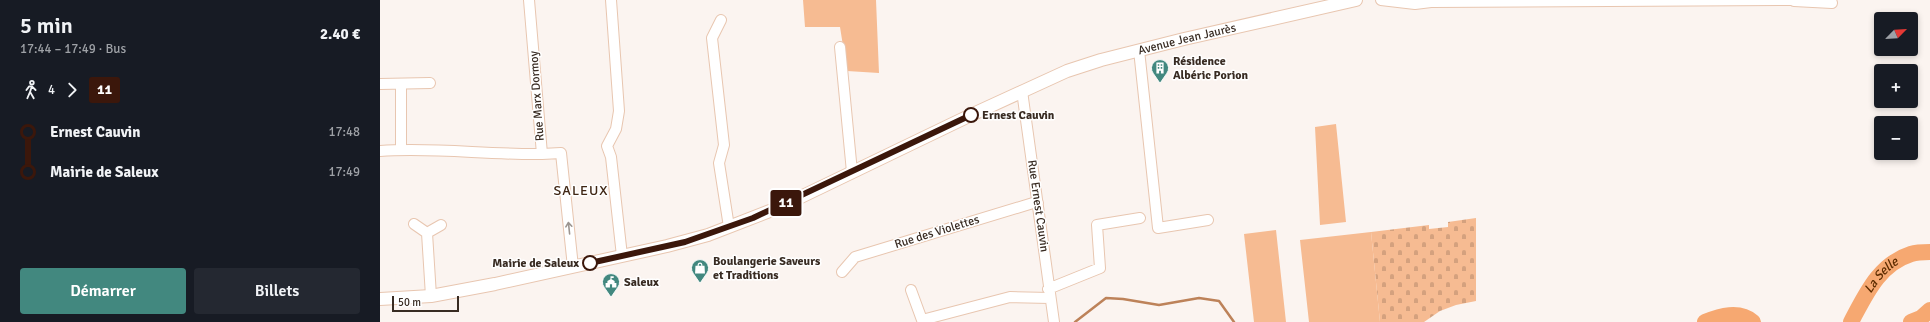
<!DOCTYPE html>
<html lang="fr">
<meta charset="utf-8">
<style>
:root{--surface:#171b24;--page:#242831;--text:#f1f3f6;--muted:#9ea1a6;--accent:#42887f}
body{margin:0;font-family:Signika,sans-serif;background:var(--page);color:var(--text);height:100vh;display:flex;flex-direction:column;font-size:15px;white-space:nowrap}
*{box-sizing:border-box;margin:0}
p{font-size:13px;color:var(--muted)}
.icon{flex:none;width:22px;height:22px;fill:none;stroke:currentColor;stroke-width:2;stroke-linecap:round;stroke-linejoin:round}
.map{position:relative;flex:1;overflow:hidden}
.details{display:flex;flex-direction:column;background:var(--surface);width:380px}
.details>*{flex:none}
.badge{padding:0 8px;border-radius:3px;font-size:14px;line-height:26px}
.needle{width:26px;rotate:66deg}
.tools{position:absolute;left:1494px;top:12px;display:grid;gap:8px}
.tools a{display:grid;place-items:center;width:44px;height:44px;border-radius:4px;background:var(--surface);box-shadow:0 2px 6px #0003;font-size:20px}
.scale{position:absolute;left:12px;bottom:10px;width:67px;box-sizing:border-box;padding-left:4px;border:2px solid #382b22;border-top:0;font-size:11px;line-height:14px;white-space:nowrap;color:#382b22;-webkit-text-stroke:3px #fff;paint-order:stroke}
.map>.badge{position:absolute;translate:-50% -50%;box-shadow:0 0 0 2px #fff}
.legs{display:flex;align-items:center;gap:6px;height:44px;padding:0 20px;font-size:13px}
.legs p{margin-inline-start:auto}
.headline{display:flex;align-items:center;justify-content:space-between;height:68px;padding:0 20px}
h1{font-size:22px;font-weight:600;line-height:30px}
.cta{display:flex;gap:8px;margin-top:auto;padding:8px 20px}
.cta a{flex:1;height:46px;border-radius:4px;background:var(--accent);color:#fff;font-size:16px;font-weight:600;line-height:46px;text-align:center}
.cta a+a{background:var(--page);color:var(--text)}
ul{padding:0 20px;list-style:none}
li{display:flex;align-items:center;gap:14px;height:40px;font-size:15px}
li i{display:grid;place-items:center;width:6px;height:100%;margin:0 5px;background:currentColor}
li i::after{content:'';width:10px;height:10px;margin:-5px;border:3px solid;border-radius:50%;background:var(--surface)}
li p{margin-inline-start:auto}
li:first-child i{background:linear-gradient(#0000 50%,currentColor 0)}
li:last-child i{background:linear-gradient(currentColor 50%,#0000 0)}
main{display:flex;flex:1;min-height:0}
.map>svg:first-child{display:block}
.cemetery{fill:url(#cemetery-stones)}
.garden{fill:#f6bb92}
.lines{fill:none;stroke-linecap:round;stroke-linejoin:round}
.stream{stroke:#bd8259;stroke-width:2.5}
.river{stroke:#f6a871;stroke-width:16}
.minor-casing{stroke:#e8c6b0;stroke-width:12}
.tertiary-casing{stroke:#e8c6b0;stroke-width:14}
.minor{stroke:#fff;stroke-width:10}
.tertiary{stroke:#fff;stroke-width:12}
.oneway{stroke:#9c9590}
.line-1-casing{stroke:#fff;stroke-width:9}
.line-1{stroke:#3b170b;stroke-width:6}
.stop-1-dot{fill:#fff;stroke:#3b170b;stroke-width:2}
.labels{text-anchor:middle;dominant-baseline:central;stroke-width:3;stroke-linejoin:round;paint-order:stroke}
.street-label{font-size:12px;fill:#382b22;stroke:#fff}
.poi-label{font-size:12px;font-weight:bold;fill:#382b22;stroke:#fff;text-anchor:start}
.stop-label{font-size:12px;font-weight:bold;fill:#382b22;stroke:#fff;text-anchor:start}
.water-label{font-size:13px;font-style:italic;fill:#5d2c00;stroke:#fff}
.quarter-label{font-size:14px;letter-spacing:1px;fill:#3f2614;stroke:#fff}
</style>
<main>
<section class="details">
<div class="headline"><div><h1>5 min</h1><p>17:44 – 17:49 · Bus</p></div><b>2.40 €</b></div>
<div class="legs"><svg class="icon" aria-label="walk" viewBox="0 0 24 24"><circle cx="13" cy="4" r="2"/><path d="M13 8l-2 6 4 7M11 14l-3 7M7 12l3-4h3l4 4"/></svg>4<svg class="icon" aria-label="forward" viewBox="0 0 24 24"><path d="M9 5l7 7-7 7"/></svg><b class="badge" style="background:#3b170b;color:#fff">11</b></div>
<ul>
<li><i style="color:#3b170b"></i><b>Ernest Cauvin</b><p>17:48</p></li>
<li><i style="color:#3b170b"></i><b>Mairie de Saleux</b><p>17:49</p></li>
</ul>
<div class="cta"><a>Démarrer</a><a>Billets</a></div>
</section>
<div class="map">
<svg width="1550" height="322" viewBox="0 0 1550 322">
<defs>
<pattern id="cemetery-stones" width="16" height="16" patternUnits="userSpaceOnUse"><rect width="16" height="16" fill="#f6bb92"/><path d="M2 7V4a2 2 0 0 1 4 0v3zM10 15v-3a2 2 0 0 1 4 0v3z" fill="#d4a17e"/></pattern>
</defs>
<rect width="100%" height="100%" fill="#fbf4f0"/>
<path class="cemetery" d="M1096,218V301L1076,305L1060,311L1044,322H1000L991,232L1049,225V229L1068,227V222Z"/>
<path class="garden" d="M423,0H496L499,73L467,71L460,27H425Z
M956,124L966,222L940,225L935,127Z
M896,230L906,322H874L864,234Z
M991,232L1000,322H929L920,240Z"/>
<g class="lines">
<path class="stream" d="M695,322L726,298L743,299L779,305L819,298L839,301L854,322"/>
<g class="river">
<path d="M1325,322C1340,316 1359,310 1373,322"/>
<path id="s1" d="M1471,322C1486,294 1499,264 1531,254C1537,252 1544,252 1550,252"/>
<path d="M1531,322L1541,318L1550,310"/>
</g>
<g class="minor-casing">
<path id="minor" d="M149,0L162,154L181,153L193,267
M231,0L239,111L236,129L227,146L231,157L242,256
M1001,0L1035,4L1051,2L1416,0
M1414,1L1452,3L1451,0
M341,20L332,38L344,145L339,163L349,227
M460,47L472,172
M759,50L778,228L828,220
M0,84L50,83
M21,84V149
M642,91L674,322
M0,151C54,147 107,155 162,154
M34,224L47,233L61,225
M47,233L51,296
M462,272L475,257L653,203H658
M668,289L720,268L717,225L760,218
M531,290L542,320L630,297L670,298"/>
</g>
<g class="tertiary-casing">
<g id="tertiary">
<path id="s2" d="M0,299L51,296L115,284L287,246L328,235L400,207L591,115L687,71L721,60L804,39L976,0"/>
</g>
</g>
<use href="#minor" class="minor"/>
<use href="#tertiary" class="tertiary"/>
</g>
<defs><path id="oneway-shaft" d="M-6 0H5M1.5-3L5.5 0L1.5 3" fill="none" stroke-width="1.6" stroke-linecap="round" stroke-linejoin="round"/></defs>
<use class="oneway" href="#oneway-shaft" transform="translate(189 228) rotate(-96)"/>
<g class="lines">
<g class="line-1-casing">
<path id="line-1" d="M210,263L305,242L373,218L591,115"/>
</g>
<use href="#line-1" class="line-1"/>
</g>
<defs>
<g id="building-pin" transform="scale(0.9)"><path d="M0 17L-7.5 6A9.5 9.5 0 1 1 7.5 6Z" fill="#42887f" stroke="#fff"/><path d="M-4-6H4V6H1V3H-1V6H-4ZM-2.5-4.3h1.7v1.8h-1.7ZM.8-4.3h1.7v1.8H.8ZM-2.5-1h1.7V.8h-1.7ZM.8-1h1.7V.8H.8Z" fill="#fff"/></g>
<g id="shop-pin" transform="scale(0.9)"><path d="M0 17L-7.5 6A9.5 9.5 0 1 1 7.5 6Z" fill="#42887f" stroke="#fff"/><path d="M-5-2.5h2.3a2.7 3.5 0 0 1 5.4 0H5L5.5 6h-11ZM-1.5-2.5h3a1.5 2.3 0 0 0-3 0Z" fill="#fff"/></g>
<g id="civic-pin" transform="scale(0.9)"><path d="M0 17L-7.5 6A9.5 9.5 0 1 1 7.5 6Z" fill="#42887f" stroke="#fff"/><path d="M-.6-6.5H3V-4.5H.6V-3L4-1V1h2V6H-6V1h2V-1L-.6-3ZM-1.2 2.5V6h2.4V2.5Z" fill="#fff"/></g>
</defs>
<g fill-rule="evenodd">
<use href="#building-pin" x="780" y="68"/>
<use href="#shop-pin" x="320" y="268"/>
<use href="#civic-pin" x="231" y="282"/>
</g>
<g class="stop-1-dot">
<circle cx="591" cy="115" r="7"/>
<circle cx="210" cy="263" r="7"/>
</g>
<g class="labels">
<g class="street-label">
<text stroke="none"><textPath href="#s2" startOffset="854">Avenue Jean Jaurès</textPath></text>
<text transform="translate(157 96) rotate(-94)">Rue Marx Dormoy</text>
<text transform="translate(658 206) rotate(82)">Rue Ernest Cauvin</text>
<text transform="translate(557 232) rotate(-17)">Rue des Violettes</text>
</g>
<g class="poi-label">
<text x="793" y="61">Résidence<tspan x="793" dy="14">Albéric Porion</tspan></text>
<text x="333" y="261">Boulangerie Saveurs<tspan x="333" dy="14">et Traditions</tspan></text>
<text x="244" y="282">Saleux</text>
</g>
<g class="stop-label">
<text x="602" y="115">Ernest Cauvin</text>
<text x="199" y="263" text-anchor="end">Mairie de Saleux</text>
</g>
<g class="water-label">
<text stroke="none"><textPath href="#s1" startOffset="56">La Selle</textPath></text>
</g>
<g class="quarter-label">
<text x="201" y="190">SALEUX</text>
</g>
</g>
</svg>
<div class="tools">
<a><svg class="needle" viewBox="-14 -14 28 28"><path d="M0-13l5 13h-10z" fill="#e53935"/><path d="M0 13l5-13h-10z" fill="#9ea1a6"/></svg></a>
<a>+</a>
<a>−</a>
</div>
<div class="scale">50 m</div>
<b class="badge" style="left:406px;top:203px;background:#3b170b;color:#fff">11</b>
</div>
</main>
